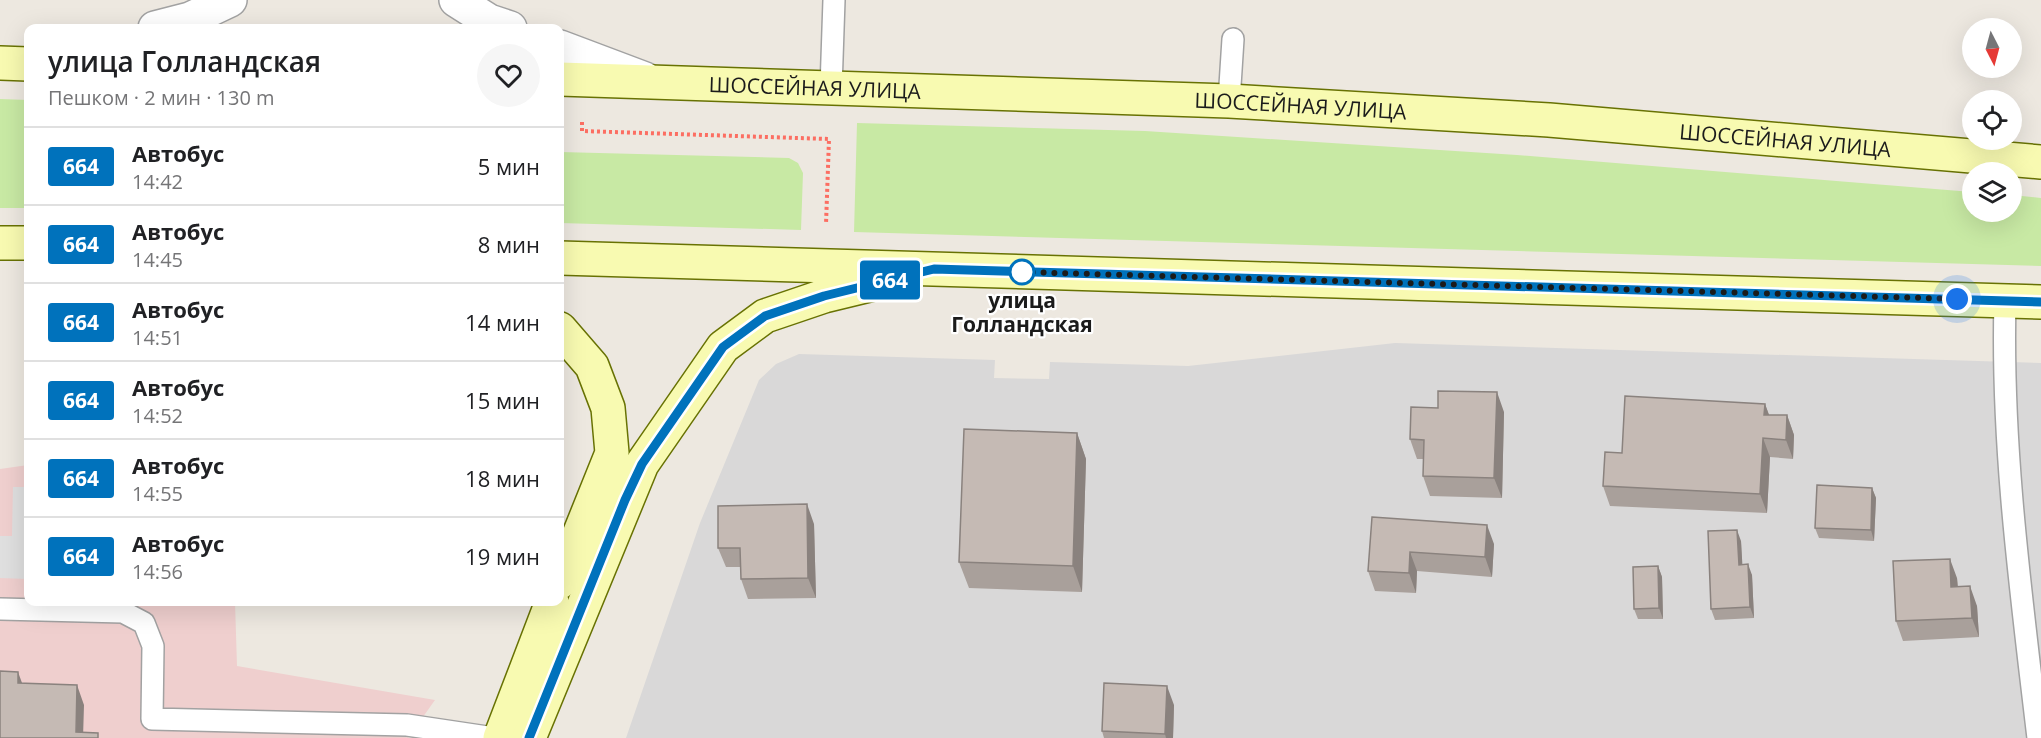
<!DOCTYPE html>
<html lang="ru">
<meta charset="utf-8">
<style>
:root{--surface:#fff;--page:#f6f6f6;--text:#202124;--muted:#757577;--line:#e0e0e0}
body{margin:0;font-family:"Open Sans",sans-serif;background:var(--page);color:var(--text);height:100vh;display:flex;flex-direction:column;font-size:22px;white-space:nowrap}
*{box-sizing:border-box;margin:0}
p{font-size:20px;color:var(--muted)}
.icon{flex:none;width:33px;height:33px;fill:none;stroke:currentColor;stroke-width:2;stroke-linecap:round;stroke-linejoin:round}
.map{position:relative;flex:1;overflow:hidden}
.panel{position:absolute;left:24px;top:24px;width:540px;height:582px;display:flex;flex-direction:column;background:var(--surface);border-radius:12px;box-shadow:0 6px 24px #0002}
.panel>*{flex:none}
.badge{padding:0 12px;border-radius:4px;font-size:21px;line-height:39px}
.needle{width:39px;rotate:174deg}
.fabs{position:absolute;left:1962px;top:18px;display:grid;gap:12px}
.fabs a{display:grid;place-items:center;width:60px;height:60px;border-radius:50%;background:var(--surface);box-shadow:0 6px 24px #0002;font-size:30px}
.you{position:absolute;width:30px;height:30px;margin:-15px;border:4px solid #fff;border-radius:50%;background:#1a73e8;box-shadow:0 0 0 9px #1a73e833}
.map>.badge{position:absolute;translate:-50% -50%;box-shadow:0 0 0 3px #fff}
.round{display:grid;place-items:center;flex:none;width:63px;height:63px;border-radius:32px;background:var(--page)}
.head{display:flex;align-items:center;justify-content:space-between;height:102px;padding:0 24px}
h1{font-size:28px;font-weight:600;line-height:45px}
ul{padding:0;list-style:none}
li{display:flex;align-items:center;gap:18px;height:78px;padding:0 24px;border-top:2px solid var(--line)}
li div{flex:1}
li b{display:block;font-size:22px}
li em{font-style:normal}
li .badge{min-width:66px;font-weight:700;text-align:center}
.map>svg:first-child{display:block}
.residential{fill:#d9d8d8}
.commercial{fill:#efcfce}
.grass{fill:#c8e9a4}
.parking{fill:#dfdfdf}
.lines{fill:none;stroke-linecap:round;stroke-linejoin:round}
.lane-casing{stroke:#a2a2a2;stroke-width:24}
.street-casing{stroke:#a2a2a2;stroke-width:36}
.secondary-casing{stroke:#687203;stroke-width:36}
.path{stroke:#fc6e62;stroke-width:4;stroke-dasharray:3 3;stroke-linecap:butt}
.lane{stroke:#fff;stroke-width:21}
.street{stroke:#fff;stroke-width:33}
.secondary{stroke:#f8fab1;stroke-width:33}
.wall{fill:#a9a09b}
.shaded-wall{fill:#8a827e}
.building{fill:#c5bab4;stroke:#8a827e;stroke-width:1.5}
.line-casing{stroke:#fff;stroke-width:14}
.line{stroke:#0072bc;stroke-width:9}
.walk{stroke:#1b1b1b;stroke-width:6;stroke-dasharray:0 10.8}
.stop-dot{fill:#fff;stroke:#0072bc;stroke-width:3}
.labels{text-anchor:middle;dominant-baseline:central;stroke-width:4.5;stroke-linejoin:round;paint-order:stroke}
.street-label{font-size:21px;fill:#1b1b1b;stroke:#fff}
.stop-label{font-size:21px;font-weight:bold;fill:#1b1b1b;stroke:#fff}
</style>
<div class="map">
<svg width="2041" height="738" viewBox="0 0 2041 738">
<rect width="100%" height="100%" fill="#ede8e0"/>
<path class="residential" d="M1395,343L2041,363V738H626L700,523L759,380L776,364L799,354L995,360L994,378L1049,379L1050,362L1188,366Z"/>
<path class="commercial" d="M28,465V602H235L237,666L435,700L408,738H0V469Z"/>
<path class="grass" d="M0,99L28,100V208H0Z
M857,123L1145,131L1517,155L1972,192V212H2012V195L2041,198V266L854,232Z
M560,152L789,158L798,163L803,173L801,230L560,223Z"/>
<path class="parking" d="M13,487H28V579L0,578V536H12Z"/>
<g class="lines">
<g class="lane-casing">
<path id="lane" d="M831,88L834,0
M1229,101L1233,39
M2005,301C2001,446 2021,593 2038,738
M0,609L123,612L144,623L153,646L152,719L407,725L494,738"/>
</g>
<g class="street-casing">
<path id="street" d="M456,0L489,21L510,28
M155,28L190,19L230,0
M560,47L645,79"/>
</g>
<g class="secondary-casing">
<g id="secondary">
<path d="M0,63L28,64"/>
<path id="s1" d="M560,79L1229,101L1549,120L2041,162"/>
<path d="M0,243H28"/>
<path d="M560,258L2041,302"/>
<path d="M560,329L592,366L608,408L612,453L560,582"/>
<path d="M500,738L552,602"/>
<path d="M529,738L642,464L723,347L765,316L824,296L894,279"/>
</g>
</g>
<path class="path" d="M582,122V131L829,139L826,224"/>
<use href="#lane" class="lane"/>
<use href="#street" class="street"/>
<use href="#secondary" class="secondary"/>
</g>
<path class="wall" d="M1765,404L1769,415H1787L1794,435L1793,459L1770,457L1767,513L1610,506L1603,486L1622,453Z
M1438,408L1504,412L1502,498L1430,496L1423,476L1424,459H1417L1410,439Z
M1077,433L1086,459L1082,592L969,588L959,562Z
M1872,488L1876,498L1874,541L1819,538L1815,528Z
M1372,517L1494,544L1492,577L1417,571L1416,593L1375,591L1368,571Z
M814,524L816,598L748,599L741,579V567H726L718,548Z
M1741,541L1742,564L1752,575L1754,618L1715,620L1711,609Z
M1658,566L1662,577L1663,619H1638L1634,609Z
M1957,578L1958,587L1977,606L1979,637L1903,641L1896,621Z
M1174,705L1173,738H1104L1102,731Z"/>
<path class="shaded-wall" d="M1497,392L1504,412L1502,498L1494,478Z
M1765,404L1772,423L1764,415Z
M1787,415L1794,435L1793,459L1786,440Z
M1077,433L1086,459L1082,592L1073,566Z
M1763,438L1770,457L1767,513L1760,494Z
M1872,488L1876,498L1874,541L1871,530Z
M807,504L814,524L816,598L808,578Z
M1487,525L1494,544L1492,577L1485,557Z
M1737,530L1741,541L1743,575L1739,565Z
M1410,552L1417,571L1416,593L1409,573Z
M1950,559L1957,578L1959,606L1951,587Z
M1748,564L1752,575L1754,618L1750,607Z
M1658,566L1662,577L1663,619L1659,608Z
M1970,586L1977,606L1979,637L1972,618Z
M18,672L25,691L18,683Z
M77,685L84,705L83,738L76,732Z
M1167,686L1174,705L1173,738H1166L1165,734Z"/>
<path class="building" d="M1438,391L1497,392L1494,478L1423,476L1424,440L1410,439L1411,407L1438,408Z
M1625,396L1765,404L1764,415H1787L1786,440L1763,438L1760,494L1603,486L1605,452L1622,453Z
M964,429L1077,433L1073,566L959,562Z
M1817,485L1872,488L1871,530L1815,528Z
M807,504L808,578L741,579L740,548H718V506Z
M1372,517L1487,525L1485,557L1410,552L1409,573L1368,571Z
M1737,530L1739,565L1748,564L1750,607L1711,609L1708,531Z
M1950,559L1951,587L1970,586L1972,618L1896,621L1893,561Z
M1658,566L1659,608L1634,609L1633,567Z
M0,671L18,672V683L77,685L76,732L98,733V738H0Z
M1104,683L1167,686L1165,734L1102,731Z"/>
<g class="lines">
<g class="line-casing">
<path id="line" d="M529,738L625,500L642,464L723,347L765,316L824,296L934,269L2041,302"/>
</g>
<use href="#line" class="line"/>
<path class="walk" d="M1022,272L1957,299"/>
</g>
<circle class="stop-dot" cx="1022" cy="272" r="12"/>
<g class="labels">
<g class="street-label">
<text stroke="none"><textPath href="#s1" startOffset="255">ШОССЕЙНАЯ УЛИЦА</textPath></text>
<text stroke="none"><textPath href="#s1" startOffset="741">ШОССЕЙНАЯ УЛИЦА</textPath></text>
<text stroke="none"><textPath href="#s1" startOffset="1227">ШОССЕЙНАЯ УЛИЦА</textPath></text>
</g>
<g class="stop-label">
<text x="1022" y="300">улица<tspan x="1022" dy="24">Голландская</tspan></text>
</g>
</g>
</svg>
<div class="fabs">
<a><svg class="needle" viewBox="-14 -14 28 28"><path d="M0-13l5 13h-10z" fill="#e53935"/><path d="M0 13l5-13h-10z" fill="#757577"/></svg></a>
<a><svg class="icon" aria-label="locate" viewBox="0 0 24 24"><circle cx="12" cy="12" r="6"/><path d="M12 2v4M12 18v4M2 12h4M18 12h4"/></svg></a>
<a><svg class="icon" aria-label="layers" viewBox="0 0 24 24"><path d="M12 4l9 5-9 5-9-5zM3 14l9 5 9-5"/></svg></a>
</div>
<div class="you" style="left:1957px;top:299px"></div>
<b class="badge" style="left:890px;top:280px;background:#0072bc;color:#fff">664</b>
<section class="panel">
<div class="head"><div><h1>улица Голландская</h1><p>Пешком · 2 мин · 130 m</p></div><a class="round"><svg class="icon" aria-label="heart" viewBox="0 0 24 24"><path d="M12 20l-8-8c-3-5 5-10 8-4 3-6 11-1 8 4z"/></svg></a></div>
<ul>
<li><span class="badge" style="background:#0072bc;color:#fff">664</span><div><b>Автобус</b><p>14:42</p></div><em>5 мин</em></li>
<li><span class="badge" style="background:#0072bc;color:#fff">664</span><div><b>Автобус</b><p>14:45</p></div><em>8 мин</em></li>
<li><span class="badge" style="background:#0072bc;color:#fff">664</span><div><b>Автобус</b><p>14:51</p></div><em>14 мин</em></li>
<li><span class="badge" style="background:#0072bc;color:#fff">664</span><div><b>Автобус</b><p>14:52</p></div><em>15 мин</em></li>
<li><span class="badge" style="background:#0072bc;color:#fff">664</span><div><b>Автобус</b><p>14:55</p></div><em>18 мин</em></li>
<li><span class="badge" style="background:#0072bc;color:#fff">664</span><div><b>Автобус</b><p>14:56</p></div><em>19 мин</em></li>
</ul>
</section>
</div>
